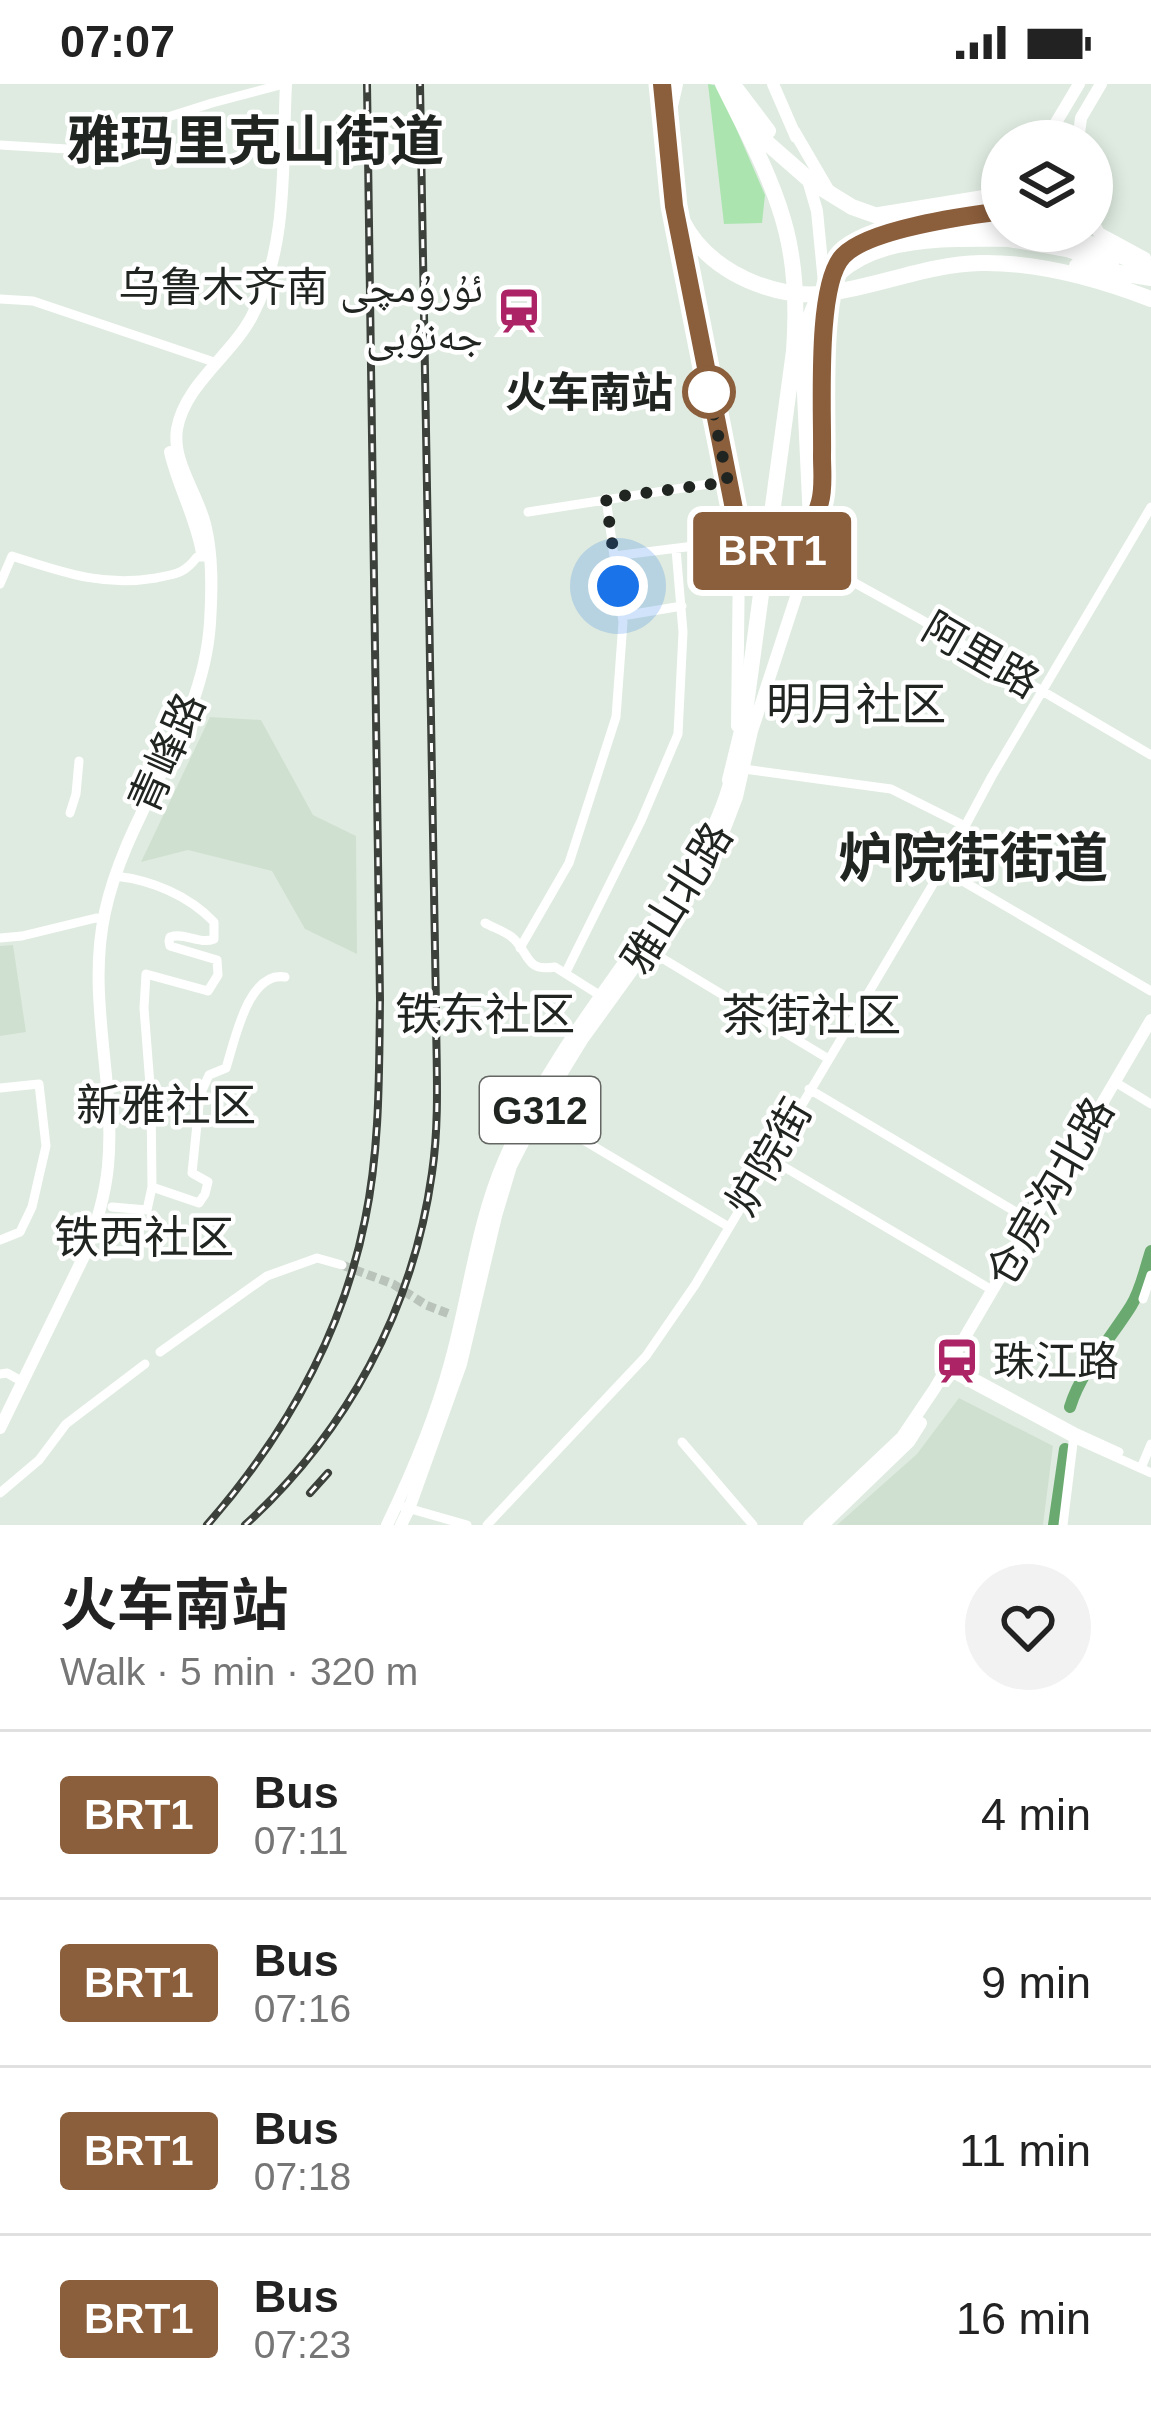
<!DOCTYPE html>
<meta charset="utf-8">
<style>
:root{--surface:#fff;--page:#f2f2f2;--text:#222;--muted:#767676;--line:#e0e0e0}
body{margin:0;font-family:Arial,"Noto Naskh Arabic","Noto Sans SC",sans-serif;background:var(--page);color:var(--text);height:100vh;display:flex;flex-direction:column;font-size:45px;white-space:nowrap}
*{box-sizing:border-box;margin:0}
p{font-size:39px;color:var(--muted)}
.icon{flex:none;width:66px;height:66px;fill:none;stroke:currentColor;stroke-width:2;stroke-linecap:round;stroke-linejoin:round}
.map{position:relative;height:1441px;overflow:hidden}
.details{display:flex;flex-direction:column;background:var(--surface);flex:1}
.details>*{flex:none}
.badge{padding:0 24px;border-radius:9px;font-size:42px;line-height:78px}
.buttons{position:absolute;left:981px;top:36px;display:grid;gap:24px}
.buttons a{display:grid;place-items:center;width:132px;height:132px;border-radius:50%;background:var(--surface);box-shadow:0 6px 18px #0003;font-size:60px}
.you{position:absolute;width:60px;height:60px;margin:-30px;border:9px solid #fff;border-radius:50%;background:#1a73e8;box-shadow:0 0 0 18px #1a73e833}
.map>.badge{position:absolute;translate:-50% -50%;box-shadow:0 0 0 6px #fff}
.round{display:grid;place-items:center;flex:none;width:126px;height:126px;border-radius:63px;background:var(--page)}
.head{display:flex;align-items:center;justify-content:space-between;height:204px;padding:0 60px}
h1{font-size:57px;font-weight:700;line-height:90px}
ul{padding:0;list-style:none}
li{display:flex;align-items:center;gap:36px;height:168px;padding:0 60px;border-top:3px solid var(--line)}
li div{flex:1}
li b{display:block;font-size:45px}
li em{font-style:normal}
li .badge{min-width:132px;font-weight:700;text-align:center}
.status{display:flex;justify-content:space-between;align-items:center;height:84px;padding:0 60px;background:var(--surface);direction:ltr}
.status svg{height:33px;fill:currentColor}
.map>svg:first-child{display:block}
.built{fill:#cfe0d0}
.green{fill:#ace4b0}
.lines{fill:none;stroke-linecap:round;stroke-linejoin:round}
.river{stroke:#6aaa70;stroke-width:12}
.minor-tunnel{stroke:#b9c3ba;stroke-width:9;stroke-dasharray:9 4.5;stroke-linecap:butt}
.minor{stroke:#fff;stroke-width:9}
.major{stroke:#fff;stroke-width:12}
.highway{stroke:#fff;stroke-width:16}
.rail-casing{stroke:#3c413c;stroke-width:8}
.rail{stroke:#fff;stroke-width:3;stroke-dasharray:9;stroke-linecap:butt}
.line-casing{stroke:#fff;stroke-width:27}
.line{stroke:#8b5e3c;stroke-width:18}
.walk{stroke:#212521;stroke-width:12;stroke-dasharray:0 21.6}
.stop-dot{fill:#fff;stroke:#8b5e3c;stroke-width:6}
.labels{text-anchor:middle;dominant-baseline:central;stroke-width:9;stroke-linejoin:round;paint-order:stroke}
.shield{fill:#fff;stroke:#646664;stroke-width:3}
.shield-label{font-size:39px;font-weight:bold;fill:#212521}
.poi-label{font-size:42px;fill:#212521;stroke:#fff;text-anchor:end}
.stop-label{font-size:42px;font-weight:bold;fill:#212521;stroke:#fff;text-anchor:end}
.street-label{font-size:42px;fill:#212521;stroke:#fff}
.neighbourhood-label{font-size:45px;fill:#212521;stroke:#fff}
.district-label{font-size:54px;font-weight:bold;fill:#212521;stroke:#fff}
</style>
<div class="status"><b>07:07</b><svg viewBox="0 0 49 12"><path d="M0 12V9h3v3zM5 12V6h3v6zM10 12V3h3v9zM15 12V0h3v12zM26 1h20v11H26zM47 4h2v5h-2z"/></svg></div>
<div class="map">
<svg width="1151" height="1441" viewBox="0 0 1151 1441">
<rect width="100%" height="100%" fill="#dfebe0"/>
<path class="built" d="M210,633L261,636L313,731L356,752L357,870L305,845L272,787L188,766L141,778Z
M13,861L26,948L0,952V862Z
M959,1314L1053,1362L1043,1441H837L917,1370Z"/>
<path class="green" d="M708,0L718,2L765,111L762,139L724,140Z"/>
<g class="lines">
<path class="river" d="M1070,1323C1081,1287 1111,1254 1131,1222C1141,1206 1145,1185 1151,1167
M1054,1441L1065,1365"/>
<path class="minor-tunnel" d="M342,1181L393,1200L426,1221L452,1231"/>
<path class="minor" d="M0,61L67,65L212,19L284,0
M0,215L33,217L211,277
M528,428L728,397
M614,472L702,461
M808,476L826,483L920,535L1151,671
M0,500L12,472C62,488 102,503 156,494C176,490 184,490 197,473H209
M622,532L682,522
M744,685L891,705L965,742
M70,729L76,710L79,677
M942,785L1151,907
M115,792C151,796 188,811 214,838V855C199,861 185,848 170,853L169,857L170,862L217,876L218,891L208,907L146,890L144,924L151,1014L152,1103
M485,839C494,844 507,848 514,855C530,871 526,888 555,883L601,912
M0,854L22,852L96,834L104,835
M642,862L827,974
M520,864L569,779L616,633L623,538L606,414
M566,888L641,737L678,650L683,548L676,465
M1115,998L1151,1020
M0,1004L39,1000L46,1062L32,1123L20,1148L0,1156
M809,1005L1036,1140
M538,1029L729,1143
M769,1074L992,1206
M112,1123L147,1126L152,1103L199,1119L205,1110L208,1098L192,1089L200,1011L209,991L226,984C235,956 248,887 285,893
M1143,1215L1151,1191
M160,1268L267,1192L317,1174L342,1181
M949,1280L1075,1348L1119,1368
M946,1286L1073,1354L1151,1389
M0,1290L7,1289L23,1298
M682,1358L753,1441
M1141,1384L1151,1360
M0,1409L39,1376L66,1340L145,1280
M397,1421L467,1441
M487,1441L646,1272L695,1201L942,785L992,692L1151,423
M1063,1441L1074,1351"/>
<path class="major" d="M662,0L665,30
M773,0L796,53
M794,47L829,107
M1045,57L1079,0
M1078,57L1081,34L1101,0
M808,96L817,127L824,199
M879,129L1002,109
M677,134L735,430L747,455L759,463L774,468L784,467L796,460L803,452L820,418L825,225L833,186L841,173L859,158L913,144
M950,136L1002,127
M1092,136L1099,149L1145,174
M170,368C178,403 196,433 202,469
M735,430L739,474L737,642
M0,1344L85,1170C96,1142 105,1113 108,1082C116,997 86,914 105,828C127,726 203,646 210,539C212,507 213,471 205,440C197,408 172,378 177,345C185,300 232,271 252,232C289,163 282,76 286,0
M387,1441C412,1389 435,1335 450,1279C469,1212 476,1140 504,1076C536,1000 585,933 633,866C672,812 715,758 731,692
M401,1441L409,1425L461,1280L496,1132L511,1082L544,1018L582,956L686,812L720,757L737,713L752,647L808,476L811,437
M809,1441L902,1353L935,1304L1151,936
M823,1441L909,1358L921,1339"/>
<path class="highway" d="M675,0C671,20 663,43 664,63C665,96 675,132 696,158C726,194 782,216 828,209C880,202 928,180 981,179C1038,178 1099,195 1151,215
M723,0L741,36L813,99L852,123L897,139L941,149
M733,1L768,47
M929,136L954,141L1002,144
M1068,154L1102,163L1151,185
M1009,155L1067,165L1111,180
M1077,182L1151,194
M803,267L811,437
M803,271C805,259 806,245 810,234C839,146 942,155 1015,155
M730,696L743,643L794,267C801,170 784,121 741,36"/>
<g class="rail-casing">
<path id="rail" d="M310,1409L328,1389
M207,1441C284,1353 342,1251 365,1136C380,1064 379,989 380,916L367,0
M245,1441C347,1348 413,1226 432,1089C440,1035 436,978 436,923L420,0"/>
</g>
<use href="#rail" class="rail"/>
</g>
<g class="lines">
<g class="line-casing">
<path id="line" d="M662,0L674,122L735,430C742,446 747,458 763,464C794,477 813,443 820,418C824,404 822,387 822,372C823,329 815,201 843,172C868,145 964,132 1002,127"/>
</g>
<use href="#line" class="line"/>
<path class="walk" d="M618,502L606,414L728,398L709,308"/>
</g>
<defs>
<g id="station-bare" transform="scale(3.6)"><path d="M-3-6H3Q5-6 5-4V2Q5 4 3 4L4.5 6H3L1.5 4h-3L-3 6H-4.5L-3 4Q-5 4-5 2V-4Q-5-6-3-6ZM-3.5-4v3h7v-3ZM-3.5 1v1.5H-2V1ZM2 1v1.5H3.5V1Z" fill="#ac2366" stroke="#fff" stroke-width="2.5" paint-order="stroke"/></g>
</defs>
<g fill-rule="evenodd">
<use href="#station-bare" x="519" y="227"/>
<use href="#station-bare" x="957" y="1277"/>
</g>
<circle class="stop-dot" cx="709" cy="308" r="24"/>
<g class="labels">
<rect class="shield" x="480" y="993" width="120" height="66" rx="9"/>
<g class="shield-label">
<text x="540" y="1026">G312</text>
</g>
<g class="poi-label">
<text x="483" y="203">乌鲁木齐南 ئۇرۇمچى<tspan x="483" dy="48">جەنۇبى</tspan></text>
<text x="993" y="1277" text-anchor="start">珠江路</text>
</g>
<g class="stop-label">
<text x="673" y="308">火车南站</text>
</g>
<g class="street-label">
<text transform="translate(981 571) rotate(30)">阿里路</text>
<text transform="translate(167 669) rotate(-66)">青峰路</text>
<text transform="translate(677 814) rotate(-58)">雅山北路</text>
<text transform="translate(769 1073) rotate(-60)">炉院街</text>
<text transform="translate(1050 1108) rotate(-60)">仓房沟北路</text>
</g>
<g class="neighbourhood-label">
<text x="856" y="620">明月社区</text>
<text x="485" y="930">铁东社区</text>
<text x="811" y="931">茶街社区</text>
<text x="166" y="1021">新雅社区</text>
<text x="144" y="1153">铁西社区</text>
</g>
<g class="district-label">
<text x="255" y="57">雅玛里克山街道</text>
<text x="973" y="774">炉院街街道</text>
</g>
</g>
</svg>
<div class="buttons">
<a><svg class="icon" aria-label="layers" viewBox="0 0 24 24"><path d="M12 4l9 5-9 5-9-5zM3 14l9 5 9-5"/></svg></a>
</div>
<div class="you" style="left:618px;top:502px"></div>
<b class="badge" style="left:772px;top:467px;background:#8b5e3c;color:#fff">BRT1</b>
</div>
<section class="details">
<div class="head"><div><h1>火车南站</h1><p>Walk · 5 min · 320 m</p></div><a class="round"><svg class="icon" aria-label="heart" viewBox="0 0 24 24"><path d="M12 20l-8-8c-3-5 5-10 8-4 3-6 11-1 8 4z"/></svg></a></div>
<ul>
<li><span class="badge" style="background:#8b5e3c;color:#fff">BRT1</span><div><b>Bus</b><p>07:11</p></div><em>4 min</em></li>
<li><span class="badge" style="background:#8b5e3c;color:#fff">BRT1</span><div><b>Bus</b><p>07:16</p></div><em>9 min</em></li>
<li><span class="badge" style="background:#8b5e3c;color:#fff">BRT1</span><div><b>Bus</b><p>07:18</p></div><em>11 min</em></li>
<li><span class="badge" style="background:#8b5e3c;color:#fff">BRT1</span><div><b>Bus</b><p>07:23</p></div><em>16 min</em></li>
</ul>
</section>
